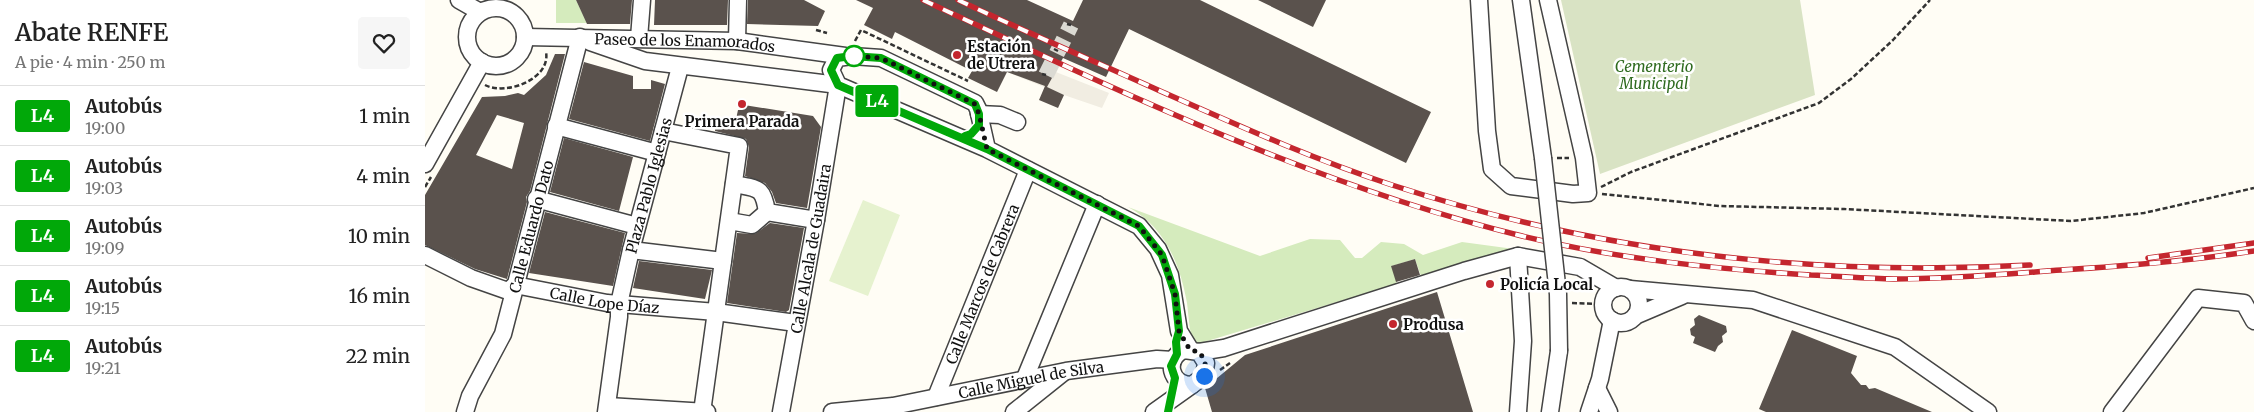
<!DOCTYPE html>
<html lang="es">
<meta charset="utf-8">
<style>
:root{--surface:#fff;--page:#f6f6f6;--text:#222;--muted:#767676;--line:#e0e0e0}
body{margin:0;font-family:Merriweather,serif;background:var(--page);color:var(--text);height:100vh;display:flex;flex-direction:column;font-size:19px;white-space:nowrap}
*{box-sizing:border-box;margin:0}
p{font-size:16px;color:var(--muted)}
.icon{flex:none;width:28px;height:28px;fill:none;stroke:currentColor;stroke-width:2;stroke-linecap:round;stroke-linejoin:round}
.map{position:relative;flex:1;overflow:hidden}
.side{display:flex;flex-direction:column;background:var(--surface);width:425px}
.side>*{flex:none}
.badge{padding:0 10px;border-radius:4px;font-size:18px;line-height:32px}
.you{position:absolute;width:25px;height:25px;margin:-12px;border:4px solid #fff;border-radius:50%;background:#1a73e8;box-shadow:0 0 0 8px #1a73e833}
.map>.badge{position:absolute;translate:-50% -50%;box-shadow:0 0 0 2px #fff}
.round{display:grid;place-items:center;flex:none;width:52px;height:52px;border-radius:5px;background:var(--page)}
.summary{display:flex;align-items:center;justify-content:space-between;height:85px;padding:0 15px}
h1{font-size:24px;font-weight:600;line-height:38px}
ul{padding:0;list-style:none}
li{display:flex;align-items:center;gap:15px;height:60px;padding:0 15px;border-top:1px solid var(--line)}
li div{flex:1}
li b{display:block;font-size:19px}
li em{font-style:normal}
li .badge{min-width:55px;font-weight:700;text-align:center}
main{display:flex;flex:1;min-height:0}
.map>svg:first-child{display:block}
.green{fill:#d5ebbd}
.cemetery{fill:#d9e3c4}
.pitch{fill:#e6f2cf}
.plaza{fill:#f1ede2}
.building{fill:#5a524d;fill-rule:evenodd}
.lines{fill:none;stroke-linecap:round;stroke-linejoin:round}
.minor-tunnel{stroke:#dbdad3;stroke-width:16;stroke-dasharray:16 8;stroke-linecap:butt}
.minor-casing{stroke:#444;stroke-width:19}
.path{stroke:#333;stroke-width:2.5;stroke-dasharray:5 2.5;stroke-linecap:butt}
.minor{stroke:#fff;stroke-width:16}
.rail-casing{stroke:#c4262e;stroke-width:5.5}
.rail{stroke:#fff;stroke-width:4;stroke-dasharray:11;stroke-linecap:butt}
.minor-bridge-casing{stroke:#444;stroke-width:19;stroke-linecap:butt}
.minor-bridge{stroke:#fff;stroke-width:16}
.line-casing{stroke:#fff;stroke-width:11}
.line{stroke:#01a809;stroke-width:8}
.walk{stroke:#111;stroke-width:5;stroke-dasharray:0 9}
.poi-dot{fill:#c4262e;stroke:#fff;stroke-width:2}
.stop-dot{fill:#fff;stroke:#01a809;stroke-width:2.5}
.labels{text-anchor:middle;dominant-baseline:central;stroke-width:5;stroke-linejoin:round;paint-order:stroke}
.street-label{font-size:15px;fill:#111;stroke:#fff}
.poi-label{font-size:15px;font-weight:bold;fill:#111;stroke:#fff;text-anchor:start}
.park-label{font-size:15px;font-style:italic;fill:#2f6b1f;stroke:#fff}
</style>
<main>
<section class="side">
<div class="summary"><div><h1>Abate RENFE</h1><p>A pie · 4 min · 250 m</p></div><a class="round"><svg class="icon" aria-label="heart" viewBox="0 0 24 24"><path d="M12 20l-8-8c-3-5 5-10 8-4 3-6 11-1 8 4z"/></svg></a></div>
<ul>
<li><span class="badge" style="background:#01a809;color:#fff">L4</span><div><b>Autobús</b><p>19:00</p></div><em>1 min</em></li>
<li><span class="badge" style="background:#01a809;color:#fff">L4</span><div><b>Autobús</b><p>19:03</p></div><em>4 min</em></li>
<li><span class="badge" style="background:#01a809;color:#fff">L4</span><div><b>Autobús</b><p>19:09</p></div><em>10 min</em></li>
<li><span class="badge" style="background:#01a809;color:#fff">L4</span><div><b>Autobús</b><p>19:15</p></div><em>16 min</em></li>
<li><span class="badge" style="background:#01a809;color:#fff">L4</span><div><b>Autobús</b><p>19:21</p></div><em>22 min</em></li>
</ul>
</section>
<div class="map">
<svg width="1829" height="412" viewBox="0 0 1829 412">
<rect width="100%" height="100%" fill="#fffdf5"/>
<path class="green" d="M131,0H151L162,23H131Z
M703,207L835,256L885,239L915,240L930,258H937L956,242L979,244L998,255L1037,242L1089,249L996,276L990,259L967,266L972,284L769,345C764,331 764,318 762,303C755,264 740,227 703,207Z"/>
<path class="cemetery" d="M1136,0H1375L1390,95L1175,174Z"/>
<path class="pitch" d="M438,200L475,215L443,296L404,281Z"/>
<path class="plaza" d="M449,5L603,61L684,93L677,108L639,95L582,72Z"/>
<path class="building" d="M151,0H207L205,24H162Z
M230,0H303L302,25H229Z
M323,0H379L400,11L393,26L322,24Z
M431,0H602L648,21L658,0H775L1006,112L981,163L704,29L681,77L638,58L622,87L639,95L633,108L614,100L620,86L582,72L572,92L543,78L547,71L470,32L467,39L439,25L448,8Z
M833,0H901L888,27Z
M130,54H140L105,191L101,197L102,202L82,279L50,269L0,245V195L57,97L80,96L93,93L99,95L121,75ZM72,115L99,123L87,169L51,155Z
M159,62L208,76V89H226V80L240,84L225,141L144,119Z
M319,105L388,116L396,127L382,208L351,203L347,192L340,183L320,176L324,147L321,139L290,131L291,119H311L313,110H317Z
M139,138L208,157L194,211L125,192Z
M120,212L200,233L188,286L104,273Z
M345,223L379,228L364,310L361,312L302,303L312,233L330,234Z
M990,259L995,275L971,282L966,266Z
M214,261L287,270L280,299L208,288Z
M1012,292L1048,412H787L780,388L820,355Z
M1274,315L1301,326L1302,332L1297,336L1298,342L1293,346L1290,352L1268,343L1270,337L1266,335L1265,329L1270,325L1269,319Z
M1367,330L1432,356L1426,373L1436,385H1441L1444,389L1450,388L1507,412H1341L1334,409Z"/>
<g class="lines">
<path class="minor-tunnel" d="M621,75L646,25"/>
<g class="minor-casing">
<g id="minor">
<path d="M34,0L55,12"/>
<path d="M1054,0L1062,131L1067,169L1086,186L1148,194L1163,193L1159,158L1123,0"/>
<path d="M1096,0L1118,158"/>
<circle cx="71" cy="37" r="29"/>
<path id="s1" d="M100,37L312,41L420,56"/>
<path d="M214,38L217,0"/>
<path d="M312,41L313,0"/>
<path d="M165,42L220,61L413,85"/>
<path d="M554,114L575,115L592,122"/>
<path d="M131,126L232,153"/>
<path d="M238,131L314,146L277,412"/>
<path d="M562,149L553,109L550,103L456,58L427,56L412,58L406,70L413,85L562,149L714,226L733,249L745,275L754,331L765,349"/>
<path d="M0,164L57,62"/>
<path d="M309,184C333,189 338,186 342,212L391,220"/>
<path d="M111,199L212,226"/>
<path d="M304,221L327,225L342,212"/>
<path d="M206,250L298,261"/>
<path id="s2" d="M0,255L46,278L83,291L90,285L182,303L291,312L371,323"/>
<path d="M1093,256L1098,341L1093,412"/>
<circle cx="1196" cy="305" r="18"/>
<path d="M1205,289L1328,300L1470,347L1563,412"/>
<path d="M1210,316L1257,296"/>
<path d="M774,352L781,363L779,376L767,385C745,385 739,359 759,350L774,352L799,348L1039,271L1093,256L1155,267L1191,288"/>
<path d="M600,378L672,204"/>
<path d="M1172,388L1184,412"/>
<path id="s3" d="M511,397L603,170"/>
<path d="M183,406L282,412"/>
<path id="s4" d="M40,412L45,396L78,334L155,37"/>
<path id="s5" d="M181,412L194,317V304L206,250L255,67"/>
<path id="s6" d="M356,412L391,220L413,85"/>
<path id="s7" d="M407,412L468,406L641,371L732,359L748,360"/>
<path d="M589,412L639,372"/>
<path d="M729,412L767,385"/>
<path d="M1125,412L1134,351"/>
<path d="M1164,412L1175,379L1187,320"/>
<path d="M1687,412L1773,298L1819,303L1829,321"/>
</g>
</g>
<path class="path" d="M642,24L646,25
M391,30L402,33
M430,41L436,30L543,81
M629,49L633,51
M617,74L621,75
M60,85C81,96 126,79 121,52
M1132,158H1144
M0,187L6,177
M1176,187L1206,172L1394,103L1426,79L1468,40L1505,0
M1177,194L1295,206L1419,209L1646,221L1719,213L1829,188
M1147,303L1178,304
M795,370L805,363"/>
<use href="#minor" class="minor"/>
<g class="rail-casing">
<path id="rail" d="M498,0C692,90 888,185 1097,236C1192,259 1290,269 1386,275C1414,276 1442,279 1469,279C1525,279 1581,274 1636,270C1701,266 1765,261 1829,251
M533,0C599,31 666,60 733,90C810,124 887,159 967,185C1175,253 1387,277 1605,265
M1723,258L1829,243"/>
</g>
<use href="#rail" class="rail"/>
<g class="minor-bridge-casing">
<path id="minor-bridge" d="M1118,158L1133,294L1134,351"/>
</g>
<use href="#minor-bridge" class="minor-bridge"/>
</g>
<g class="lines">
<g class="line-casing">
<path id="line" d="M540,136L546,134L554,125V114L550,104L456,58L427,56L412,58L406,70L413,85L562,149L714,226L737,255L750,294L754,331L751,342L752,354L746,366L750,378L743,412"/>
</g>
<use href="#line" class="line"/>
<path class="walk" d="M429,56H427L456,58L550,104L554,114L562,149L714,226L737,255L750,294L754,331L765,350L774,352L779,359L781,368L779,376"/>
</g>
<g class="poi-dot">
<circle cx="532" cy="55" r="5"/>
<circle cx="317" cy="104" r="5"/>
<circle cx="1065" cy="284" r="5"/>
<circle cx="968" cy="324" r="5"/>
</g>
<circle class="stop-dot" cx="429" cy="56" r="10"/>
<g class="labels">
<g class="street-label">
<text stroke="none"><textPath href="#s1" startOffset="160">Paseo de los Enamorados</textPath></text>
<text stroke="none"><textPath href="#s5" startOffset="231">Plaza Pablo Iglesias</textPath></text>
<text stroke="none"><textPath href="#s4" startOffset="198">Calle Eduardo Dato</textPath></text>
<text stroke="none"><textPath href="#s6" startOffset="166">Calle Alcala de Guadaira</textPath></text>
<text stroke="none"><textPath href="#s3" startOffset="122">Calle Marcos de Cabrera</textPath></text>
<text stroke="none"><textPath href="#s2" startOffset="191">Calle Lope Díaz</textPath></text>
<text stroke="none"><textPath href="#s7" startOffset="202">Calle Miguel de Silva</textPath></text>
</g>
<g class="poi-label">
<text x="542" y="46">Estación<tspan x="542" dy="17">de Utrera</tspan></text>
<text x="317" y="121" text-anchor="middle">Primera Parada</text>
<text x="1075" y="284">Policía Local</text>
<text x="978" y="324">Produsa</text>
</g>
<g class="park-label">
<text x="1229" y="66">Cementerio<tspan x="1229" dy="17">Municipal</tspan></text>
</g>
</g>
</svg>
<div class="you" style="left:779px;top:376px"></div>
<b class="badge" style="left:452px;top:101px;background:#01a809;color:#fff">L4</b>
</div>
</main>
